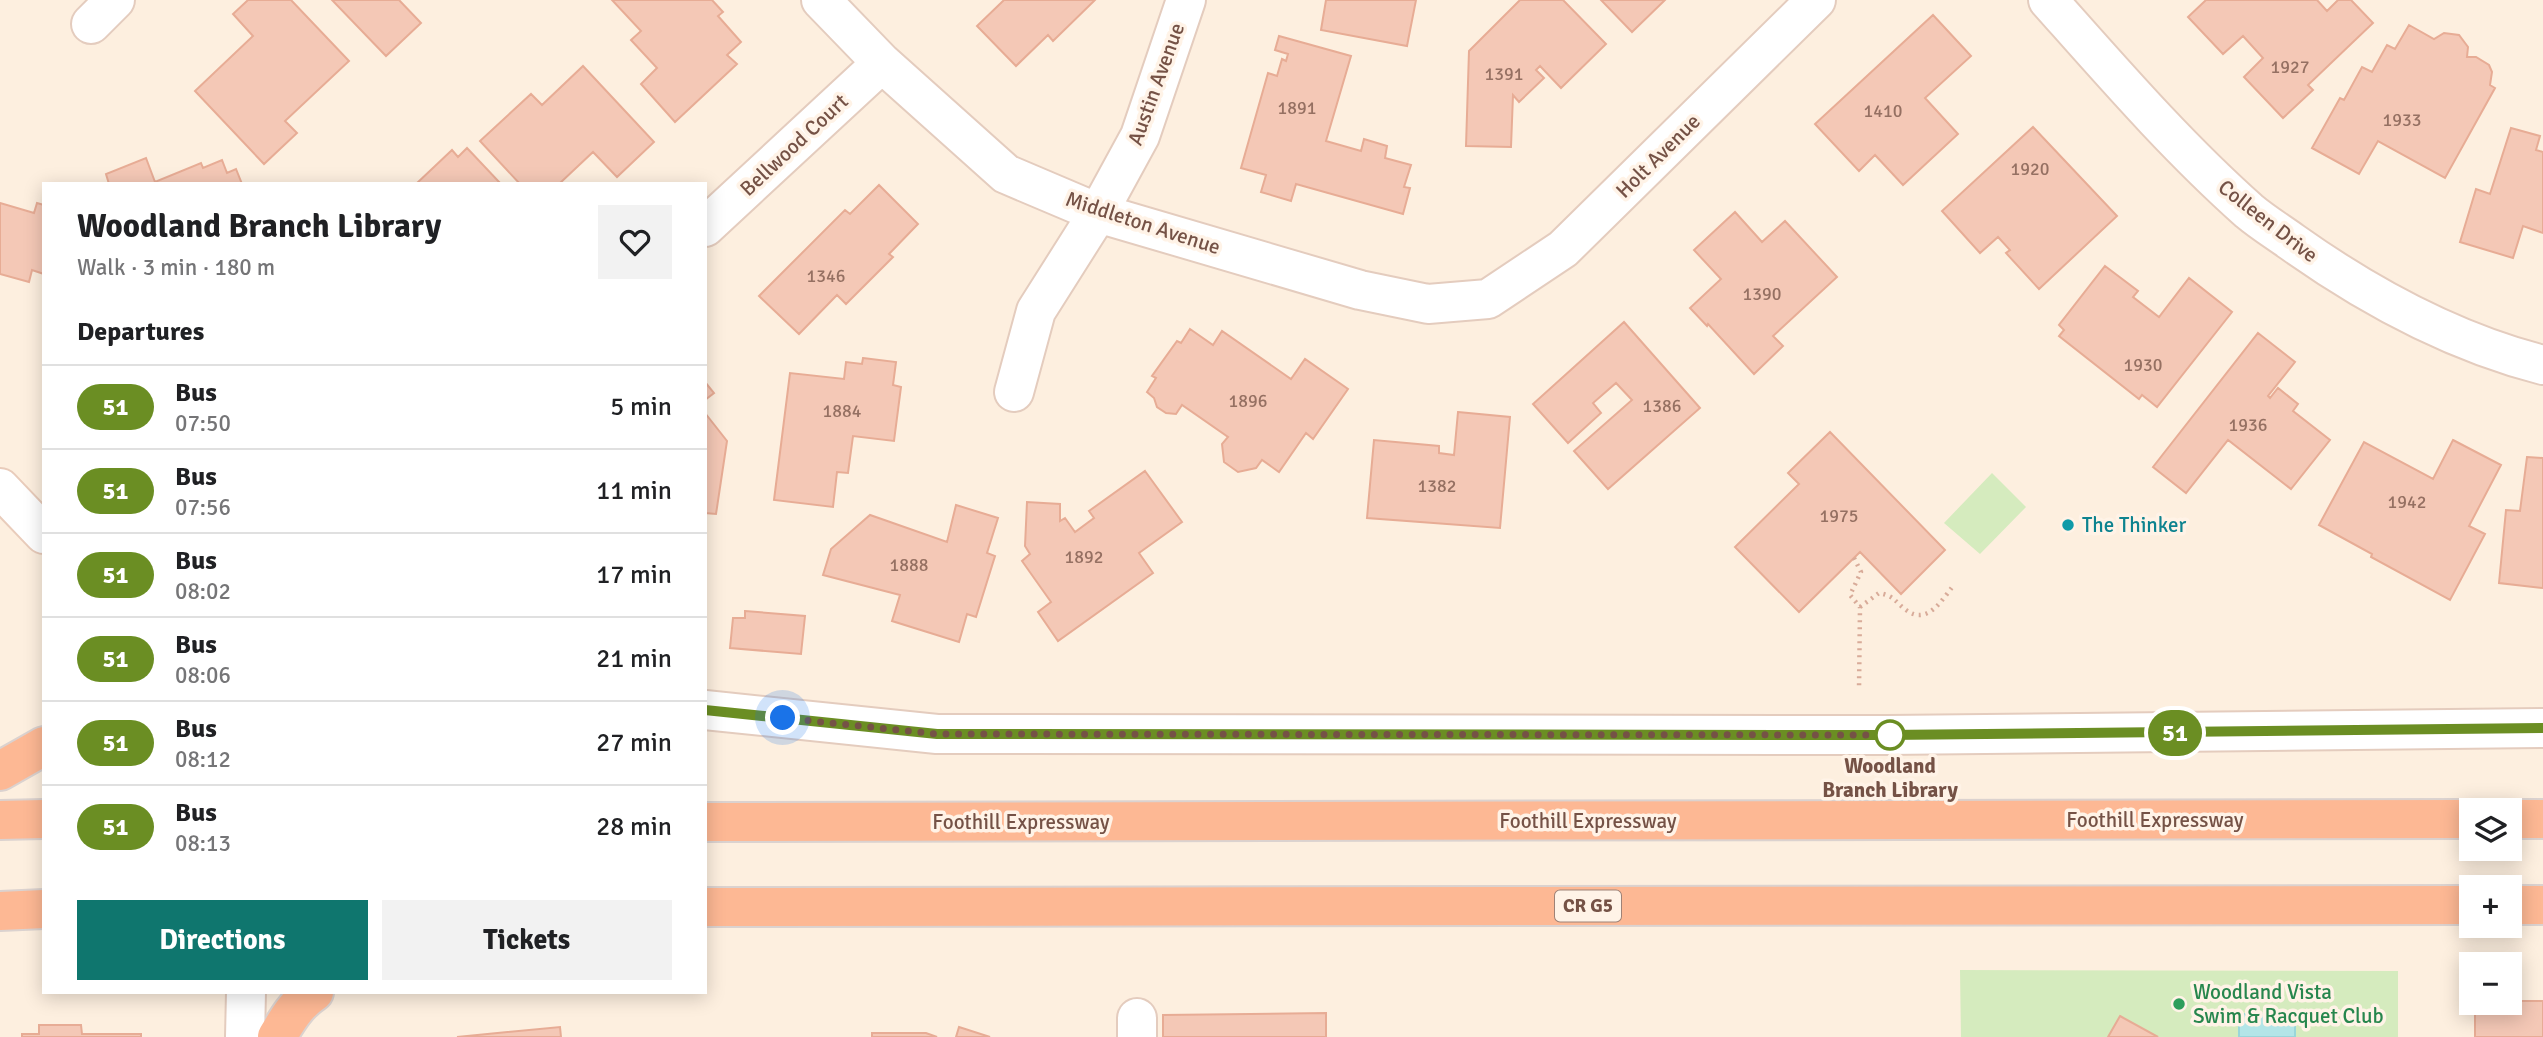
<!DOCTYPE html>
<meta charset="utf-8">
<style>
:root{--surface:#fff;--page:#f2f2f2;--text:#202124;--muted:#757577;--line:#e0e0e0;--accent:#0f766e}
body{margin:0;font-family:Signika,sans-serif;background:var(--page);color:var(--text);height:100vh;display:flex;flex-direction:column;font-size:26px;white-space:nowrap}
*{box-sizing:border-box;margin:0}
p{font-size:23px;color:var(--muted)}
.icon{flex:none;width:38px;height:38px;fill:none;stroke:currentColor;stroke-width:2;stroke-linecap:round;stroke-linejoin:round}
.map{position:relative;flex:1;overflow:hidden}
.side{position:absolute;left:42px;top:182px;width:665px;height:812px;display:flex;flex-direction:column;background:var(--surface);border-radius:0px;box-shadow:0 4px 18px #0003}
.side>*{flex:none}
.badge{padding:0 14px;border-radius:23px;font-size:24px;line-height:46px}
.controls{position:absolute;left:2459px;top:798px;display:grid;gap:14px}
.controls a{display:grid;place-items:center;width:63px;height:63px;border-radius:0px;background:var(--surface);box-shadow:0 4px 18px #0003;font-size:35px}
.you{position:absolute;width:35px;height:35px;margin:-18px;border:5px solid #fff;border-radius:50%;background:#1a73e8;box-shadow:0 0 0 10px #1a73e833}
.map>.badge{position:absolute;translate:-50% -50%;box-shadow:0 0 0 4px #fff}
h2{padding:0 35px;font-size:26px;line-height:63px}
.round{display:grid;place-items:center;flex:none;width:74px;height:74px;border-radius:0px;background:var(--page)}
.head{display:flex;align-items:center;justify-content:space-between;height:119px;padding:0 35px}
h1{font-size:33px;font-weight:700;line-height:52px}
.action{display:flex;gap:14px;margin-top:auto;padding:14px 35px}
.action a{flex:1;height:80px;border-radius:0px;background:var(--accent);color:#fff;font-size:28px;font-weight:700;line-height:80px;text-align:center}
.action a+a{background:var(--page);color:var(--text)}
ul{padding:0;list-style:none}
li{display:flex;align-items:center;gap:21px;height:84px;padding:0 35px;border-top:2px solid var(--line)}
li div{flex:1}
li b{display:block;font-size:26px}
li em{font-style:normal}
li .badge{min-width:77px;font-weight:700;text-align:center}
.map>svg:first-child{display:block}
.green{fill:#d5ebbe}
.water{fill:#b3e5e7;stroke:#99d6da;stroke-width:2}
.building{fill:#f4c8b6;stroke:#e7ac95;stroke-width:2}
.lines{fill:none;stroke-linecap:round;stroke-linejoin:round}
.minor-casing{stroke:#e4ccbe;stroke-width:42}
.tertiary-casing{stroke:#e4ccbe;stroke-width:42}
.secondary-casing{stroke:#e9ccbb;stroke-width:42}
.trunk-casing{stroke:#dbd2cf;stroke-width:42}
.path{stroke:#d8ab99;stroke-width:4.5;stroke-dasharray:2 5;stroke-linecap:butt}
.minor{stroke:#fff;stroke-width:38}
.tertiary{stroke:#fff;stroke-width:38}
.secondary{stroke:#fff;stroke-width:38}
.trunk{stroke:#fdb894;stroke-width:38}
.line-casing{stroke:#fff;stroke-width:16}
.line{stroke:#6b8e23;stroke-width:10}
.walk{stroke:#755246;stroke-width:7;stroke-dasharray:0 12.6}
.culture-dot{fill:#0f9aa8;stroke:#fff3e7;stroke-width:2.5}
.stop-dot{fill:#fff;stroke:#6b8e23;stroke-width:3.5}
.leisure-dot{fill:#2e9e5b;stroke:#fff3e7;stroke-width:2.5}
.labels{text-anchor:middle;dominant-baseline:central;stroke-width:7;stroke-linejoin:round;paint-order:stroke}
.number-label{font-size:18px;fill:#957062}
.shield{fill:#fff3e7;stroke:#9e8276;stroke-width:2}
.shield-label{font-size:19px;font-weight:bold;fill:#755246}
.street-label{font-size:21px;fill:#755246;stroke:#fff3e7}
.culture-label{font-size:21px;fill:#0d838f;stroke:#fff3e7;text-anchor:start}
.stop-label{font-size:21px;font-weight:bold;fill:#755246;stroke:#fff3e7}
.leisure-label{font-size:21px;fill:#27864d;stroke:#fff3e7;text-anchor:start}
</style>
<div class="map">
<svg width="2543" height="1037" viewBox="0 0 2543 1037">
<rect width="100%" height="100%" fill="#fdefdf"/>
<path class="green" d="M1992,473L2026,507L1980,554L1944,523Z
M1960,970L2398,971V1037H1961Z"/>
<path class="water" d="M2239,1014L2295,1015V1037H2239Z"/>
<path class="building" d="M248,0H291L349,61L285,121L297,133L264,164L195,91L253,36L233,14Z
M332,0H399L421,23L386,56Z
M612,0H712L723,12L718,16L741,42L727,55L737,64L675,122L641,84L657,68L631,40L641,31Z
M1004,0H1095L1053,41L1048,35L1016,66L977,26Z
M1326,0H1416L1407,46L1321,30Z
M1520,0H1563L1606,44L1561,88L1540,66L1536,70L1544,78L1519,102L1513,95L1511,147L1466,146L1469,51Z
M1601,0H1665L1632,32Z
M2206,0H2317L2327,11L2338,0H2351L2373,23L2308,85L2313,90L2283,118L2244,77L2263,58L2243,36L2223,54L2188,17Z
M1933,15L1971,56L1925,98L1958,134L1903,185L1875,155L1859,171L1815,124Z
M2409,25L2434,39L2444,33L2459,35L2468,47L2467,57H2476L2489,65L2492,72L2490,85L2495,88L2445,178L2378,141L2359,174L2312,148L2340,98L2344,100L2362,67L2372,72L2387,45L2395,49Z
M1279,36L1351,56L1326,141L1361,151L1364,139L1387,146L1385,158L1411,165L1404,187L1410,188L1403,214L1296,184L1291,201L1261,192L1266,175L1241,168L1268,73L1277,76L1282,59L1286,61L1288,54L1275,50Z
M583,66L654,142L617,177L593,152L559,184H520L480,141L531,94L542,105Z
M2033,127L2117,216L2039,289L2006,253L2010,250L1998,237L1980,253L1942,211Z
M2511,128L2540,136L2536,150L2543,152V233L2523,226L2513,258L2460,242L2476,189L2490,194Z
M467,148L501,184H416L452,150L458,157Z
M146,158L155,182L201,163L203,168L222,160L227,173L236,169L242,184H109L106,174Z
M879,185L918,224L889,254L893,257L846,304L837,295L799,334L759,296L845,210L850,214Z
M0,203L34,213L37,203L44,205V274L32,270L29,282L0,274Z
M1735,212L1762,242L1785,221L1837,277L1773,336L1783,346L1754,374L1708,324L1707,326L1690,308L1721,279L1694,250Z
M2105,266L2138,291L2133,297L2159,317L2189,278L2232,312L2157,407L2142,395L2139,399L2059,336L2064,330L2059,325Z
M1624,322L1700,408L1608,489L1574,451L1632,400L1616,383L1593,403L1601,413L1568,443L1533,404Z
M1190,329L1213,345L1222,331L1291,379L1305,359L1348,389L1313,439L1306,433L1279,472L1262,460L1256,468L1238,472L1224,462L1222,444L1228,437L1182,405L1176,414L1166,413L1157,407L1154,398L1147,392L1156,378L1152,376L1177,341L1181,343Z
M2258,333L2295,362L2268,396L2270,398L2278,388L2298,404L2293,411L2330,440L2291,489L2228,440L2186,493L2153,467Z
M863,358L896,362L893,385L901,387L894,441L853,436L848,473L837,472L833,507L774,500L790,373L844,379L846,362L862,364Z
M705,382L714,393L705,400Z
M1458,412L1510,417L1500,528L1367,518L1374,440L1439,446V453L1454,455Z
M705,413L727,441L716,514L705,513Z
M1830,432L1945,550L1901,594L1860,552L1799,612L1735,547L1799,484L1788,473Z
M2453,440L2501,465L2469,526L2485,534L2450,600L2371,557L2372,554L2319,525L2364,442L2433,479Z
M2527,457L2543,458V588L2499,583L2506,510L2520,511Z
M1145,471L1182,522L1139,553L1153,573L1058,641L1038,612L1051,602L1022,561L1030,554L1025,546L1027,502L1060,504V521L1065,518L1075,532L1094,518L1089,511Z
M956,505L998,518L987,553L995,556L976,617L967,614L959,642L892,621L900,595L823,575L831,549L870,515L947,542Z
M745,611L805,616L801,654L730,648L733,618H745Z
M2510,1001H2543V1037H2475V1003Z
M1326,1013V1037H1163V1015Z
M2120,1016L2158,1037H2108Z
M39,1025H81L82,1034H141V1037H22V1034H39Z
M560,1027L561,1037H457Z
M959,1027L990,1037H956Z
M872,1033H926L937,1037H872Z"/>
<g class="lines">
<g class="minor-casing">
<path id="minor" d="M821,0L882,63L1006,174L1098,213L1360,290L1428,304L1488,299L1563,249L1816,0
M2048,0C2113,73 2176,146 2249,211C2262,222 2278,232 2292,242C2368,296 2453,342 2543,365
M91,24L115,0
M705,227L882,63
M1014,392L1036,311L1098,213L1140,136L1186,0
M245,1037L246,992
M1137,1037V1018"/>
</g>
<g class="tertiary-casing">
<path id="tertiary" d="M705,710L937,734L1887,735L2543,728"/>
</g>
<g class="secondary-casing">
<path id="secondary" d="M0,488L44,534"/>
</g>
<g class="trunk-casing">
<path id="trunk" d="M0,771L44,746
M2510,819H2543
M0,820L44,819
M705,822L2471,819
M2510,905H2543
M705,907L2471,905
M0,911L44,909
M277,1037C287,1020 297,1003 314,992"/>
</g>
<path class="path" d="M1854,558L1861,572L1850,595L1860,607L1859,690
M1860,607L1879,593C1895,596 1895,602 1906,610C1927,626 1942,600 1953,586"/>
<use href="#minor" class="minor"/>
<use href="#tertiary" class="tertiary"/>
<use href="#secondary" class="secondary"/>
<use href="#trunk" class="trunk"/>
</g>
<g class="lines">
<g class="line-casing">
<path id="line" d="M705,710L937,734L1887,735L2543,728"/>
</g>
<use href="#line" class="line"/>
<path class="walk" d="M783,718L937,734L1890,735"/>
</g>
<circle class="culture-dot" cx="2068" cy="525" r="7"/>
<circle class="stop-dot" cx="1890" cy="735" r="14"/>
<circle class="leisure-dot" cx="2179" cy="1004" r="7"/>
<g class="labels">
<g class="number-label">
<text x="2290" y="67">1927</text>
<text x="1504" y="74">1391</text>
<text x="1297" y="108">1891</text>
<text x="1883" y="111">1410</text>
<text x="2402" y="120">1933</text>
<text x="2030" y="169">1920</text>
<text x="826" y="276">1346</text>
<text x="1762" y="294">1390</text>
<text x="2143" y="365">1930</text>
<text x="1248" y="401">1896</text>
<text x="1662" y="406">1386</text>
<text x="842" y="411">1884</text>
<text x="2248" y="425">1936</text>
<text x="1437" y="486">1382</text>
<text x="2407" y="502">1942</text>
<text x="1839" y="516">1975</text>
<text x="1084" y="557">1892</text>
<text x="909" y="565">1888</text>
</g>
<rect class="shield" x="1555" y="890.5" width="66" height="31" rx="5"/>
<g class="shield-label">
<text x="1588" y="906">CR G5</text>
</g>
<g class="street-label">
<text transform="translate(1156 84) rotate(-70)">Austin Avenue</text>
<text transform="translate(794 145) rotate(-43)">Bellwood Court</text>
<text transform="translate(1658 156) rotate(-45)">Holt Avenue</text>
<text transform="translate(2268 221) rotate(38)">Colleen Drive</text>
<text transform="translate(1143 223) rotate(18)">Middleton Avenue</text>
<text x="2155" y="820">Foothill Expressway</text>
<text x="1588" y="821">Foothill Expressway</text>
<text x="1021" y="822">Foothill Expressway</text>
</g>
<g class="culture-label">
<text x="2082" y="525">The Thinker</text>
</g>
<g class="stop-label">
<text x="1890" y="766">Woodland<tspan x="1890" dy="24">Branch Library</tspan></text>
</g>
<g class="leisure-label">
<text x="2193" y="992">Woodland Vista<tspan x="2193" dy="24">Swim &amp; Racquet Club</tspan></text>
</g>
</g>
</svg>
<div class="controls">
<a><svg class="icon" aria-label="layers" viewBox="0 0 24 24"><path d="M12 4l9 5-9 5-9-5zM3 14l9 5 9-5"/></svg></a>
<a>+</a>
<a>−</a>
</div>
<div class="you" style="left:783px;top:718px"></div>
<b class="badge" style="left:2175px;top:733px;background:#6b8e23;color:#fff">51</b>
<section class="side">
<div class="head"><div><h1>Woodland Branch Library</h1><p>Walk · 3 min · 180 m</p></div><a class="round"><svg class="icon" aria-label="heart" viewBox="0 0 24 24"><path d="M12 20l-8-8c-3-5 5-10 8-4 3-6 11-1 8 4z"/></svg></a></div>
<h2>Departures</h2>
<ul>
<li><span class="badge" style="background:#6b8e23;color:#fff">51</span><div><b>Bus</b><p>07:50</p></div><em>5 min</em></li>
<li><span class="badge" style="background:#6b8e23;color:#fff">51</span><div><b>Bus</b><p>07:56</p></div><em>11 min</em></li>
<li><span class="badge" style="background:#6b8e23;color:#fff">51</span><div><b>Bus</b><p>08:02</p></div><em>17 min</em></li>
<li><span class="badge" style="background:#6b8e23;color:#fff">51</span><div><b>Bus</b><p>08:06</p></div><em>21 min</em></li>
<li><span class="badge" style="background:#6b8e23;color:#fff">51</span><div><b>Bus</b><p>08:12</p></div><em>27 min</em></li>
<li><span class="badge" style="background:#6b8e23;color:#fff">51</span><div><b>Bus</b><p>08:13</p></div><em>28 min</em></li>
</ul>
<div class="action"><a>Directions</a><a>Tickets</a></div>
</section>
</div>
